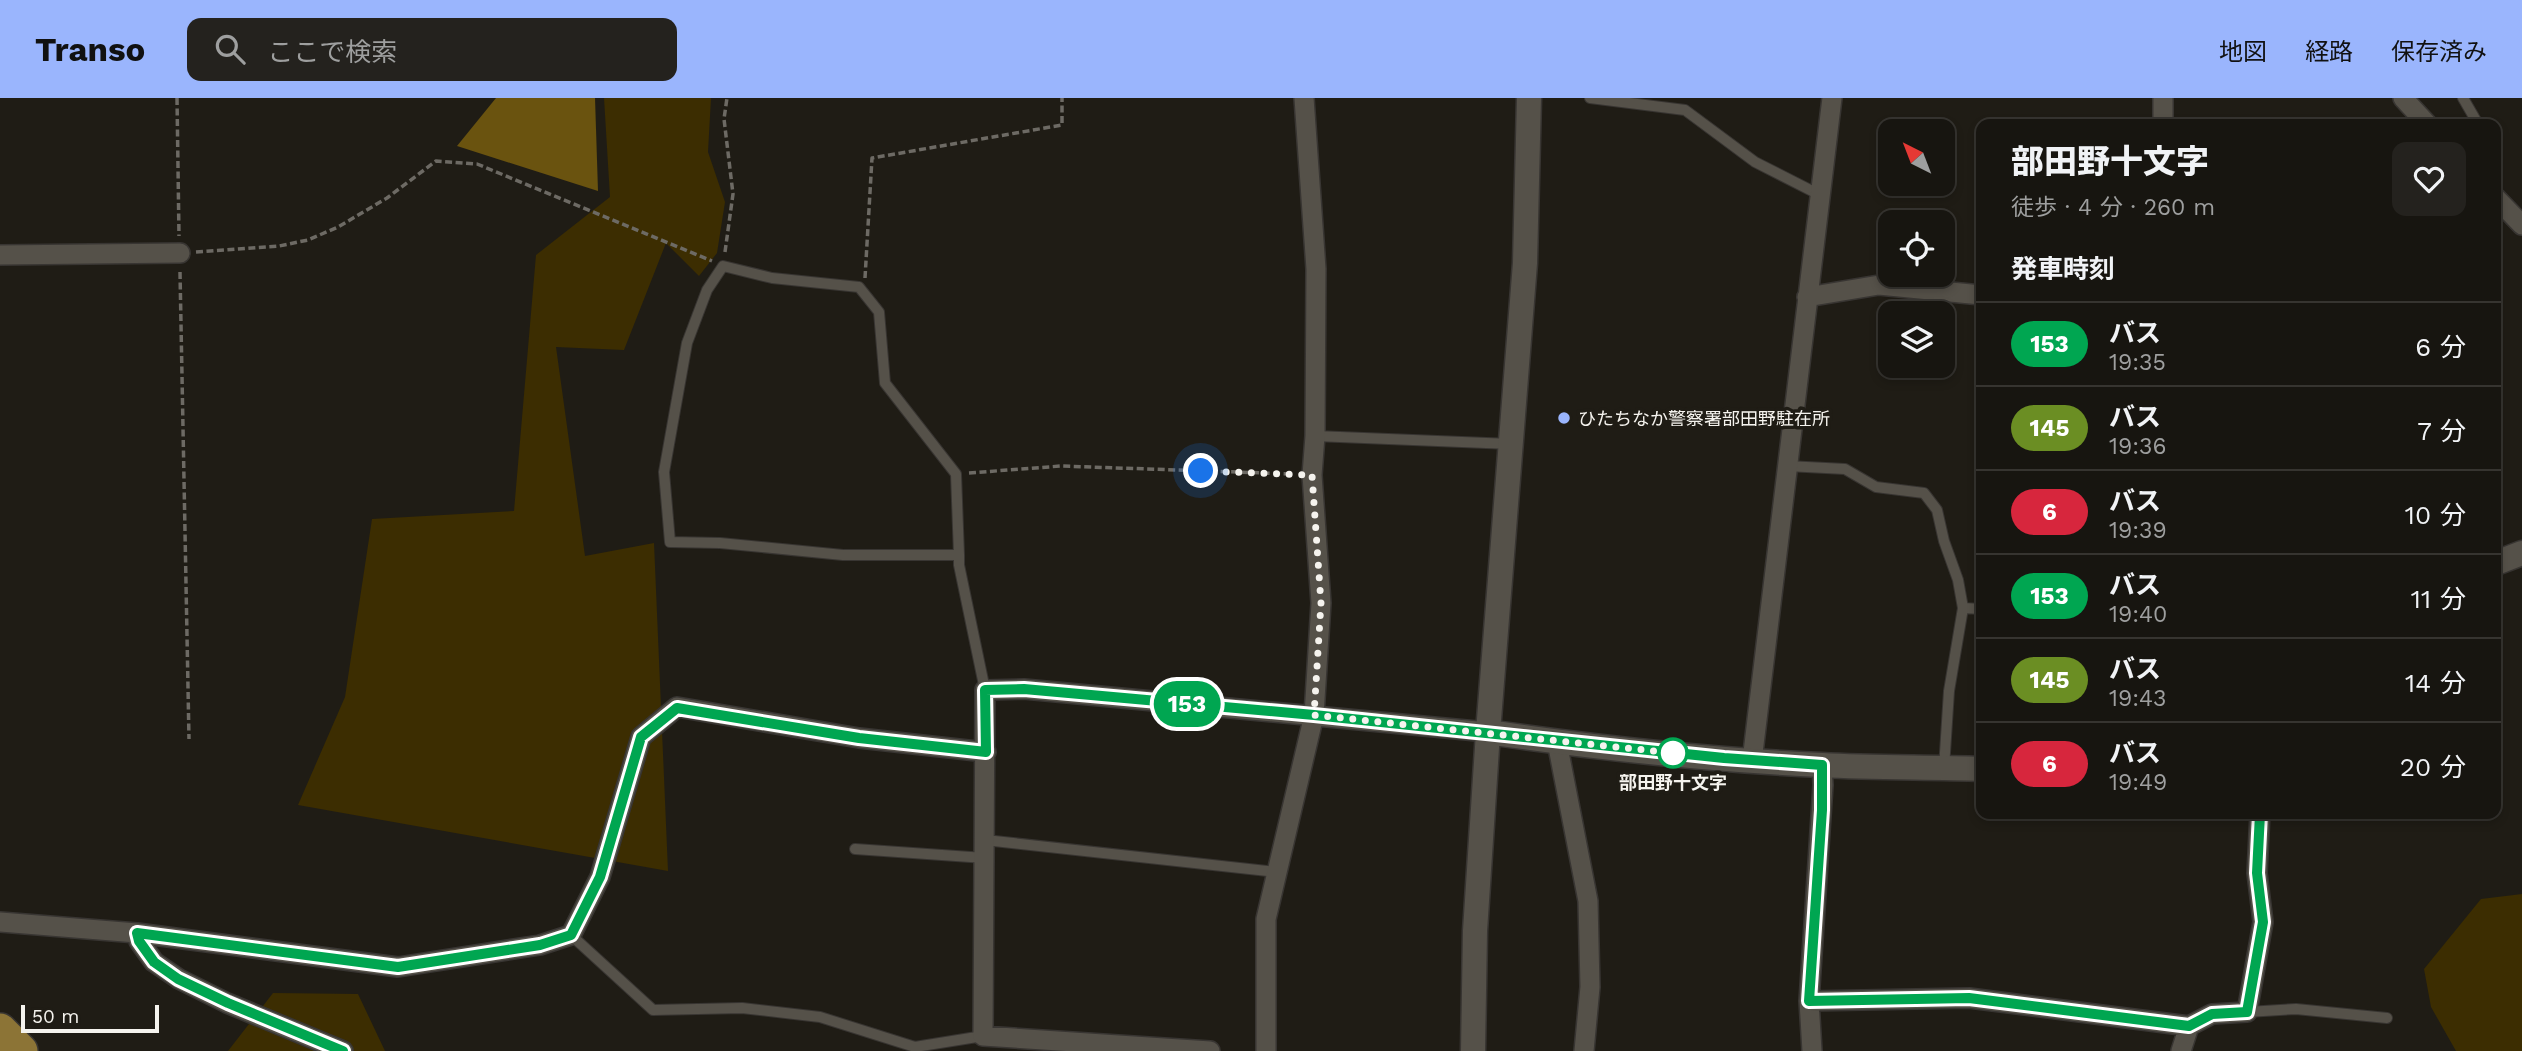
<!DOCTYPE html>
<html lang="ja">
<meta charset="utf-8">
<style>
:root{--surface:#171510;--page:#24221e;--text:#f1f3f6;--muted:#9e9f9f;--line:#363430;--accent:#9ab5fd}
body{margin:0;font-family:"Work Sans","Noto Sans JP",sans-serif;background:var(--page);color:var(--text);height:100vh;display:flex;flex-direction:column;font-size:26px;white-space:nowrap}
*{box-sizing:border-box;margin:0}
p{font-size:23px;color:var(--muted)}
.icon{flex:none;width:38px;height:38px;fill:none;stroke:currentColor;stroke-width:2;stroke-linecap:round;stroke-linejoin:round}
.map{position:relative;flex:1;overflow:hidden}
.side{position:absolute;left:1976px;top:21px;width:525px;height:700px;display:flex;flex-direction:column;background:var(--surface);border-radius:14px;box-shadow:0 4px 10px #0003,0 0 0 2px var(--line)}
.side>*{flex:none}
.badge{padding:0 14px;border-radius:23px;font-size:24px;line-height:46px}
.needle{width:46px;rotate:318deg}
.controls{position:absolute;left:1878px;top:21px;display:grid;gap:14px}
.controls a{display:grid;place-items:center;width:77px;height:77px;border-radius:14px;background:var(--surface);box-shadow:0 4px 10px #0003,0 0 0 2px var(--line);font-size:35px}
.scale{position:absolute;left:21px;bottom:18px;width:138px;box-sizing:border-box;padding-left:7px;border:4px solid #f5f3ee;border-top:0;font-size:19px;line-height:24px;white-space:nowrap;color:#f5f3ee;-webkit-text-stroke:5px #1f1c15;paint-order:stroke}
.you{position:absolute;width:35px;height:35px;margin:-18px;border:5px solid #fff;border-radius:50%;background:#1a73e8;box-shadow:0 0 0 10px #1a73e833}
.map>.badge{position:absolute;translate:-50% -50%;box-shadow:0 0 0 4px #fff}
h2{padding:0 35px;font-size:26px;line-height:63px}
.round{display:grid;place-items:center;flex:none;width:74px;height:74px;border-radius:14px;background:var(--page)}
.summary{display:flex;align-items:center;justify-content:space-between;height:119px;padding:0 35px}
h1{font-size:33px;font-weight:800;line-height:52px}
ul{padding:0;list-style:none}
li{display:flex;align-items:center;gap:21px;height:84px;padding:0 35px;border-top:2px solid var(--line)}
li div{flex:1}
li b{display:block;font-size:26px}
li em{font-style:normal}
li .badge{min-width:77px;font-weight:700;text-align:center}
header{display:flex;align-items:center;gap:42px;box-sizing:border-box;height:98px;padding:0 35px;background:var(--accent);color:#111}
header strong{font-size:33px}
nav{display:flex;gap:38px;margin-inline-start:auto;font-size:24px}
.search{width:490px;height:63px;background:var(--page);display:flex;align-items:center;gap:18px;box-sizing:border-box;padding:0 24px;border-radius:14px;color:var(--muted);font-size:26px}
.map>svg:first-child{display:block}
.green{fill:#3c2d01}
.water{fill:#6a530f}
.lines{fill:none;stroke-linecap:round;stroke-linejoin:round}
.service-casing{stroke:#383532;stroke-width:12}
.minor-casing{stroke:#383532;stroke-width:22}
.tertiary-casing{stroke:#383532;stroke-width:27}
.trunk-casing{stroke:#383532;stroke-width:36}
.path{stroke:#6d6a64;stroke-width:3.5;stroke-dasharray:7 3.5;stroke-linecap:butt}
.service{stroke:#555149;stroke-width:10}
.minor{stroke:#555149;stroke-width:19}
.tertiary{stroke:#555149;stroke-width:24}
.trunk{stroke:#8c7436;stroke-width:33}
.line-casing{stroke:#fff;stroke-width:16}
.line{stroke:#00a651;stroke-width:10}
.walk{stroke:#f5f3ee;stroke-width:7;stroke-dasharray:0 12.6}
.poi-dot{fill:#9ab5fd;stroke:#1f1c15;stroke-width:2.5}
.stop-dot{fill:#fff;stroke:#00a651;stroke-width:3.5}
.labels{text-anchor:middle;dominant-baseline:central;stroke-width:7;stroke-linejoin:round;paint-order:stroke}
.poi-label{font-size:18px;fill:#f5f3ee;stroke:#1f1c15;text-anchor:start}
.stop-label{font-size:18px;font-weight:bold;fill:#f5f3ee;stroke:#1f1c15}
</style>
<header>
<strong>Transo</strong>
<div class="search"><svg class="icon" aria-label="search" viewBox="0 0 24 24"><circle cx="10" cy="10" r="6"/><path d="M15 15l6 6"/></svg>ここで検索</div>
<nav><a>地図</a><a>経路</a><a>保存済み</a></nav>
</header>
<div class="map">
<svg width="2522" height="953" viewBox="0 0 2522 953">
<rect width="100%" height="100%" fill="#1f1c15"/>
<path class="green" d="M604,0H711L708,54L725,104L717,155L699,178L666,145L624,252L556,249L585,458L654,445L668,773L298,707L345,599L372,421L514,413L536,157L610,99Z
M2522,796V953H2456L2431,909L2424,871L2481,801Z
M273,895L358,896L385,953H228Z"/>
<path class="water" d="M496,0H595L598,93L457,48Z"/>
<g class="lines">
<g class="service-casing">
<path id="service" d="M1590,0L1685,12L1755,64L1820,97
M2463,0L2478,26
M1315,338L1511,346
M1787,368L1845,371L1876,389L1924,395L1937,412L1944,443L1958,482L1963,510L1981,511
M959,457H843L720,445L670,444L664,374L687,245L707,192L723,168L772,180L859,189L879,214L885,285L956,376L959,457V467L985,592
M1944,670L1949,593L1963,510
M985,742L1276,774
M855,751L985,760
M571,837L653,912L742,910L820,919L915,949L983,938
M2247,914L2296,911L2387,920"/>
</g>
<g class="minor-casing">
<path id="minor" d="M2403,0L2427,26
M2163,26V0
M2496,100L2522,127
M0,157L180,155
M1807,199L1879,187L1981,197
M1557,644L1588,803L1590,889L1584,953
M1752,663L1832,0
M0,824L137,835L398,869L540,847L571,837L600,779L641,639L677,609L859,640L986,654
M137,835L139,843L154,864L179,881L227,905L343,953
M1809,903L1969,900L2189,928L2212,916L2247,914L2263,824L2257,775L2260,716
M1210,953L983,938L985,592L1024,591L1488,634
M1266,953V821L1314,617L1321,505L1312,377L1315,338L1316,171L1304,0
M1812,953L1809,903L1823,687L1822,667
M2181,953L2189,928"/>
</g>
<g class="tertiary-casing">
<path id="tertiary" d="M2496,465L2522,455
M1488,634C1598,650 1710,662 1822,667C1875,670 1928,669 1981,671
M1473,953L1475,833L1488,634L1525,165L1529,0"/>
</g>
<g class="trunk-casing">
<path id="trunk" d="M0,932L21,953"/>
</g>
<path class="path" d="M177,0L179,138
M196,154L279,148L308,142L338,129L387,100L436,63L477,66L712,163
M725,154L733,96L724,21L727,0
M180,174L189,641
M865,180L872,60L1062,27V0
M969,375L1061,368L1293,376"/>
<use href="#service" class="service"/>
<use href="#minor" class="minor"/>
<use href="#tertiary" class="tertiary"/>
<use href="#trunk" class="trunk"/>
</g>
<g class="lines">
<g class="line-casing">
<path id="line" d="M343,953L228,905L178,881L154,864L139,843L137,835L398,869L540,847L571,837L600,779L641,639L677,610L859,640L986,654L985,592L1024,591L1314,617L1724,660L1822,667V712L1809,903L1969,900L2189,928L2212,916L2247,914L2263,824L2257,775L2260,716"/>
</g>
<use href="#line" class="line"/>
<path class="walk" d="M1201,373L1312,377L1321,505L1314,617L1673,655"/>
</g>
<circle class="poi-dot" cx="1564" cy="320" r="7"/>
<circle class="stop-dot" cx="1673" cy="655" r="14"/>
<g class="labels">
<g class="poi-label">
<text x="1578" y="320">ひたちなか警察署部田野駐在所</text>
</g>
<g class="stop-label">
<text x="1673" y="684">部田野十文字</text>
</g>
</g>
</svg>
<div class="controls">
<a><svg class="needle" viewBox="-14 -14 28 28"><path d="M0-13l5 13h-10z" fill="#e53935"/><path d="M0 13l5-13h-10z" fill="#9e9f9f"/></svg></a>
<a><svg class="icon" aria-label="locate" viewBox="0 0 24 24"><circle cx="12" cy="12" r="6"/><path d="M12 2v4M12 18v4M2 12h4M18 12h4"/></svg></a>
<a><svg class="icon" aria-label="layers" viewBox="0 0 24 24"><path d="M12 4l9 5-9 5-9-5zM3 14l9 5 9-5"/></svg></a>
</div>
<div class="scale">50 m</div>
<div class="you" style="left:1201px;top:373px"></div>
<b class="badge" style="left:1187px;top:606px;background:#00a651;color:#fff">153</b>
<section class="side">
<div class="summary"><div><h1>部田野十文字</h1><p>徒歩 · 4 分 · 260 m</p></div><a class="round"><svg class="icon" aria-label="heart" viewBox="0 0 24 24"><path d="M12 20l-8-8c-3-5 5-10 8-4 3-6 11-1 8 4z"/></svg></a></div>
<h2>発車時刻</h2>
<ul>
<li><span class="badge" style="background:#00a651;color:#fff">153</span><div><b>バス</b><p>19:35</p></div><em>6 分</em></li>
<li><span class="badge" style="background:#6b8e23;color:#fff">145</span><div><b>バス</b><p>19:36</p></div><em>7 分</em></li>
<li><span class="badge" style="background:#d7263d;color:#fff">6</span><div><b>バス</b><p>19:39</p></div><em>10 分</em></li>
<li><span class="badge" style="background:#00a651;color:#fff">153</span><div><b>バス</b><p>19:40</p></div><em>11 分</em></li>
<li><span class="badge" style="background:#6b8e23;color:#fff">145</span><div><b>バス</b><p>19:43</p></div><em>14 分</em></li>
<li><span class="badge" style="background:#d7263d;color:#fff">6</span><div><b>バス</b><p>19:49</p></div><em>20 分</em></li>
</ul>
</section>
</div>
